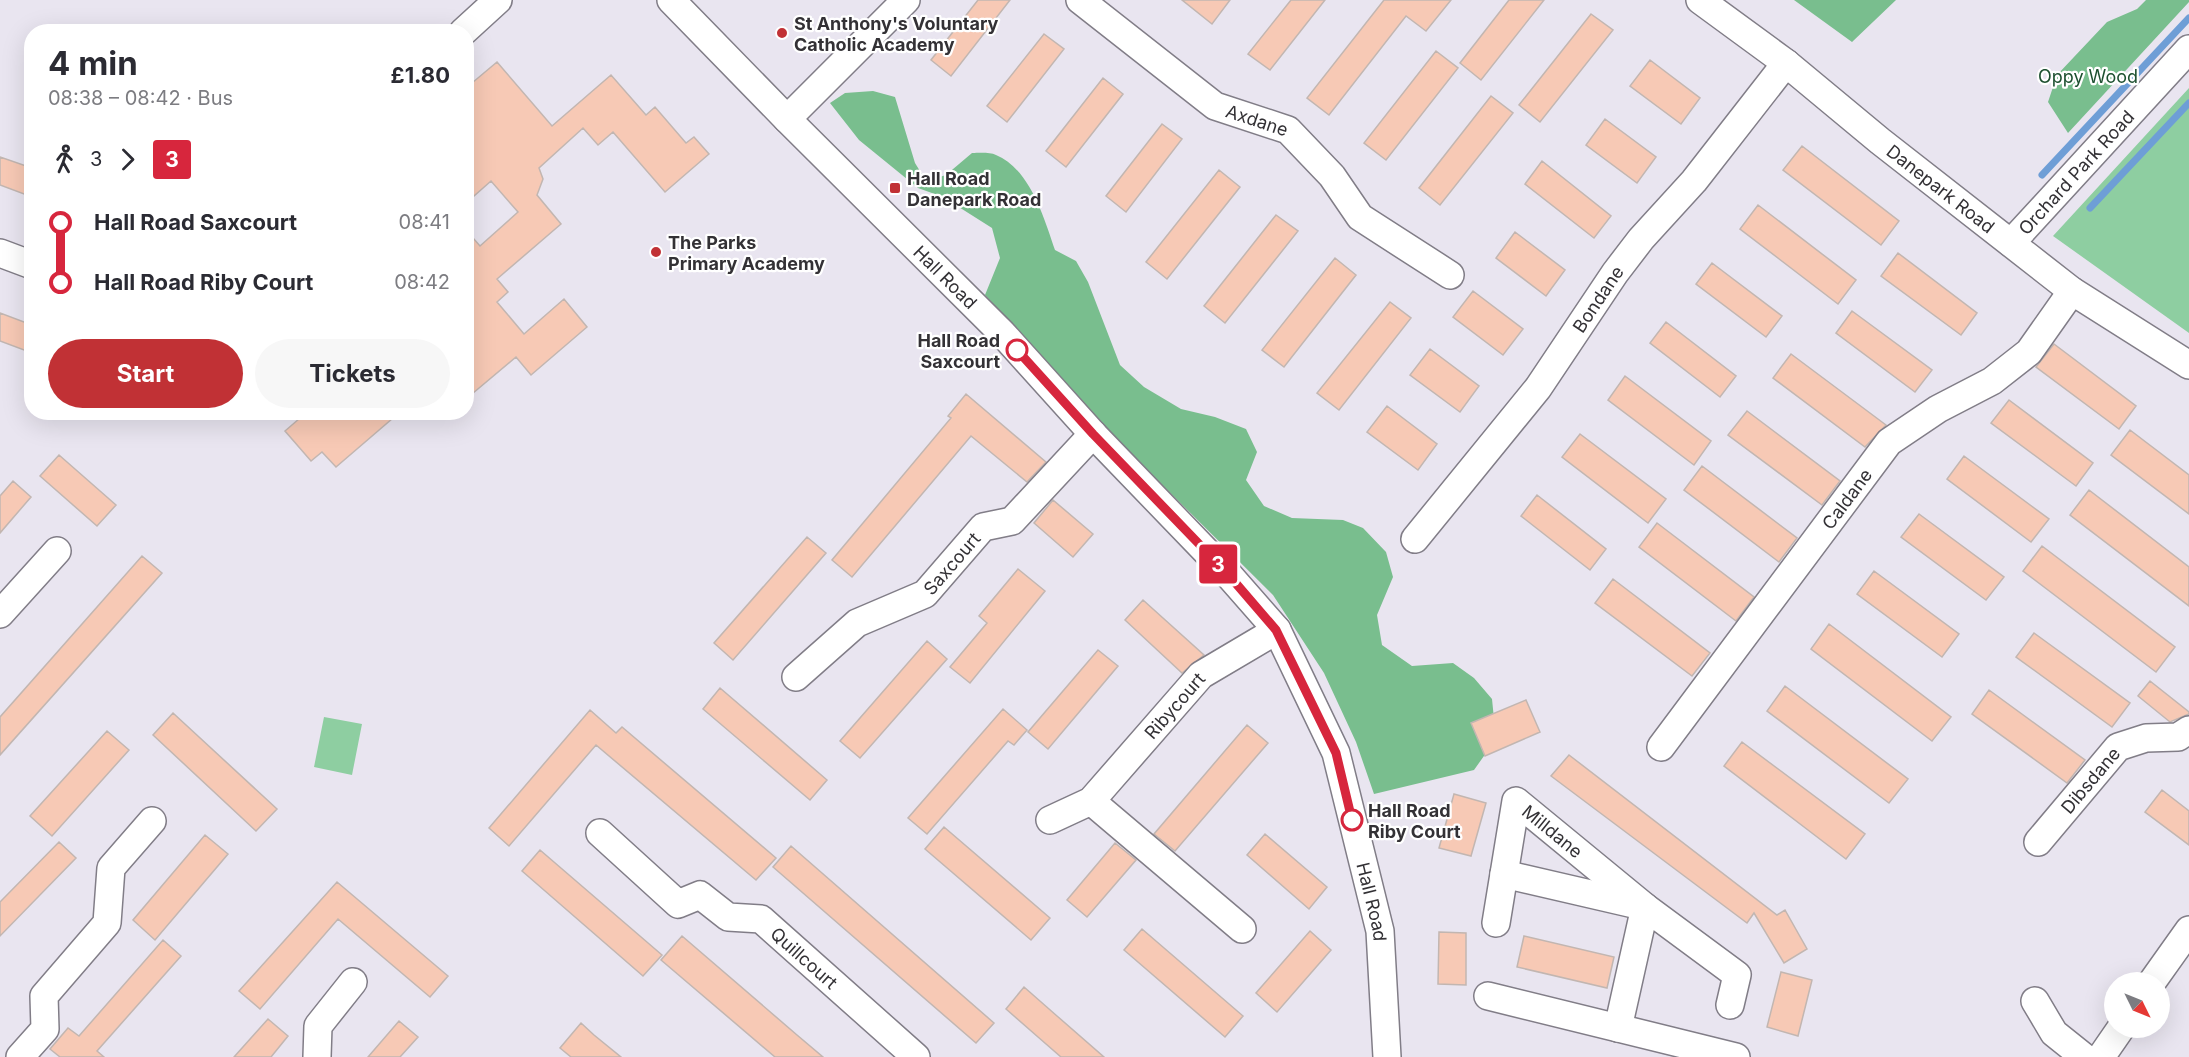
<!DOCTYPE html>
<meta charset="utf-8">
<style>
:root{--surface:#fff;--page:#f7f7f7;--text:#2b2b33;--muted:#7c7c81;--accent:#c13135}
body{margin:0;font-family:Inter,sans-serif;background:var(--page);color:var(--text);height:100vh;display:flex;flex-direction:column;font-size:22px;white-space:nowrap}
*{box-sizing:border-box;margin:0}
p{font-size:20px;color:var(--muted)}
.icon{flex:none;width:33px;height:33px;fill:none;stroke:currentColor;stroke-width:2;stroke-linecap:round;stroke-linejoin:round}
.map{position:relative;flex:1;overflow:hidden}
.side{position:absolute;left:24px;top:24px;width:450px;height:396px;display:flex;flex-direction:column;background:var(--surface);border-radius:24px;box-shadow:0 6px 24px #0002}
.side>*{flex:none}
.badge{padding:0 12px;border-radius:4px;font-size:21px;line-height:39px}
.needle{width:39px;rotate:133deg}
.controls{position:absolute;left:2104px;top:972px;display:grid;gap:12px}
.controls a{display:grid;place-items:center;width:66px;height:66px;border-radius:50%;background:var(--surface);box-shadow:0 6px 24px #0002;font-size:30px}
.map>.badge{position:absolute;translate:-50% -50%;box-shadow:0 0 0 3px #fff}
.legs{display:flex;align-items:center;gap:9px;height:66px;padding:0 24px;font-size:20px}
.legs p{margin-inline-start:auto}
.head{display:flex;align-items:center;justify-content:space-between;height:102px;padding:0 24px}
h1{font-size:33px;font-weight:700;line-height:45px}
.primary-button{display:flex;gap:12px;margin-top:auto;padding:12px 24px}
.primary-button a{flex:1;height:69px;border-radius:36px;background:var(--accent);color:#fff;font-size:24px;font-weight:700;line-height:69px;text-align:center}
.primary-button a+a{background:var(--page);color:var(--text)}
ul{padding:0 24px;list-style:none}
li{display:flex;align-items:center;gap:21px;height:60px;font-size:22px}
li i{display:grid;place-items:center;width:9px;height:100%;margin:0 8px;background:currentColor}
li i::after{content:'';width:15px;height:15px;margin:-8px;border:4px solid;border-radius:50%;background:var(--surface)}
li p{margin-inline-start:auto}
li:first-child i{background:linear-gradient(#0000 50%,currentColor 0)}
li:last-child i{background:linear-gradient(currentColor 50%,#0000 0)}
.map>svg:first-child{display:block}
.green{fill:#8ecea1}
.forest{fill:#79be8e}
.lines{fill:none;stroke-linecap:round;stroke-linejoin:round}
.stream{stroke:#6e9ed6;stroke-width:7}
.building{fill:#f7c9b5;stroke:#c2b6b1;stroke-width:1.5}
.minor-casing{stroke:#817d87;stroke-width:30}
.minor{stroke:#fff;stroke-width:27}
.line-1-casing{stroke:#fff;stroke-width:14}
.line-1{stroke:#d7263d;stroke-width:9}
.poi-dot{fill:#c13135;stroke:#fff;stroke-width:2}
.stop-1-dot{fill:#fff;stroke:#d7263d;stroke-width:3}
.labels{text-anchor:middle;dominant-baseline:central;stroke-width:4.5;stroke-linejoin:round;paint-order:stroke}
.poi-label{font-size:18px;font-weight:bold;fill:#333135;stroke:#fff;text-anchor:start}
.park-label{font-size:18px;fill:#1d5030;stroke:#fff}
.street-label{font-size:18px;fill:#333135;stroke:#fff}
.stop-label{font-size:18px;font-weight:bold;fill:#333135;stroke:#fff;text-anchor:end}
</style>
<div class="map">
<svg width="2189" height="1057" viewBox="0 0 2189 1057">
<rect width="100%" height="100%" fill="#e9e5f0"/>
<path class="green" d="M2189,88V333L2053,236Z
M324,717L362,724L352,775L314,767Z"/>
<path class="forest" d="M1794,0H1896L1852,42Z
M2146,0H2189V2L2068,133L2048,102L2057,75L2107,22L2137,9Z
M873,91L895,97L915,163L926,181L946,175L972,153C979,153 990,152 996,155C1030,169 1044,218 1055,250L1076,261L1088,282L1120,365L1144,387L1181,409L1215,417L1246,429L1257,452L1246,480L1264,506L1292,518L1343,520L1363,528L1386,552L1393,577L1377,615L1382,645L1412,666L1453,663L1474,678L1492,699L1496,739L1474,770L1374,794L1356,742L1324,673L1273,595L1119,442L985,295L1000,258L992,228L943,197L918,188L859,140L830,103L845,93Z"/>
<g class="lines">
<path class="stream" d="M2042,175L2189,18
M2090,208L2189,103"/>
</g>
<path class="building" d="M978,0H1010L951,76L931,60Z
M1182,0H1230L1212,24Z
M1291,0H1325L1270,70L1248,54Z
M1384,0H1451L1426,31L1406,16L1329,115L1307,98Z
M1509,0H1544L1481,80L1460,63Z
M1591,14L1613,30L1540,122L1519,105Z
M1044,34L1064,49L1007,122L987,106Z
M1436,51L1458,68L1386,160L1364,143Z
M1650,60L1700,98L1681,124L1630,86Z
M497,62L552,126L611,75L646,115L655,107L686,143L694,137L709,154L665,192L613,132L598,145L583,128L539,168L543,179L537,195L561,224L497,279L508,292L497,302L524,334L564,299L587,327L531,375L516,357L466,399V230L480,246L518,212L491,181L466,203V88Z
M1103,78L1123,94L1066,167L1046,151Z
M1491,96L1513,113L1440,205L1419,188Z
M1605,119L1656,157L1637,183L1586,145Z
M1162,124L1182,139L1126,212L1106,196Z
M1802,146L1899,221L1881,245L1783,170Z
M0,157L32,168V197L0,185Z
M1542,161L1611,216L1594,238L1525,184Z
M1219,170L1240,187L1167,279L1146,262Z
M1758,205L1856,280L1838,304L1740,229Z
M1276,215L1298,231L1225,323L1204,306Z
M1515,232L1565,270L1546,296L1496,258Z
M1898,253L1977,313L1961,335L1881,276Z
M1335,258L1356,275L1284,367L1262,350Z
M1712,263L1782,316L1766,337L1696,284Z
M1473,291L1523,329L1503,355L1453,317Z
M1390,302L1411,318L1339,410L1317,393Z
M1852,311L1932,370L1915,392L1836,333Z
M0,313L32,325V353L0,341Z
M1666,322L1736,376L1720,397L1650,343Z
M2054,344L2136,406L2119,429L2036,367Z
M1430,349L1479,386L1460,412L1410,375Z
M1791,354L1886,425L1865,447L1773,378Z
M1625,376L1711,441L1694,465L1608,400Z
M966,394L1046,462L1027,482L971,436L852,577L832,560L951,418L948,416Z
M2009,400L2093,463L2076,486L1991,423Z
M1387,406L1437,444L1418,470L1367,432Z
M1747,411L1840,481L1822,505L1728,435Z
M307,412H400L336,467L322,452L311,461L285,431Z
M2130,430L2189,475V514L2111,455Z
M1580,434L1666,499L1648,523L1562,457Z
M59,455L116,505L97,526L40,476Z
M1964,456L2049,519L2031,542L1947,479Z
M1702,466L1797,538L1779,562L1684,490Z
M13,481L31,497L0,533V496Z
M2089,490L2189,567V606L2070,515Z
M1537,495L1606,549L1590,570L1521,516Z
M1053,500L1093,534L1073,557L1034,523Z
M1919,514L2004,577L1986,600L1901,537Z
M1657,523L1754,597L1736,621L1639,547Z
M807,537L826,553L733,660L714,643Z
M2042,546L2175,647L2156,672L2023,571Z
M142,556L162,573L0,755V717Z
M1018,569L1045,591L970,683L950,667L987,623L979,616Z
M1874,571L1959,634L1942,657L1857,594Z
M1613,579L1710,653L1692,676L1595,603Z
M1143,600L1204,655L1182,673L1125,620Z
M1829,624L1951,717L1932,741L1811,649Z
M2034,633L2130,703L2112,727L2016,657Z
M927,641L947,659L860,758L840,741Z
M1098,650L1118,666L1048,749L1028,732Z
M2150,681L2189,712V714L2170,722L2138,696Z
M1785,686L1908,779L1889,803L1767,711Z
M720,688L827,780L810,800L703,709Z
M1989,690L2085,760L2067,783L1972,714Z
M1526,700L1540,732L1485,756L1471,723Z
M1003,709L1027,730L1014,745L1008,741L927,834L908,818Z
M590,710L616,733L622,727L776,858L756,880L596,745L509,846L489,828Z
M173,713L277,809L256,831L153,735Z
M1247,725L1268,743L1175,851L1154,834Z
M107,731L129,750L52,836L30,816Z
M1742,742L1865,834L1846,859L1724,766Z
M1569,755L1777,915L1785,910L1807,949L1784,963L1754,913L1747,923L1551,776Z
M2162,790L2189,811V845L2145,812Z
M1454,794L1486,803L1471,856L1439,848Z
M944,827L1050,918L1031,940L925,849Z
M1265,834L1327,887L1309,909L1247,855Z
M205,835L228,854L155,940L133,920Z
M59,842L76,858L0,936V902Z
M1115,843L1136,860L1087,917L1067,900Z
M791,846L994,1023L976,1043L773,867Z
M540,850L662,955L643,976L522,871Z
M337,882L448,976L430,997L338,919L260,1009L239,991Z
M1142,929L1243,1016L1225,1037L1124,950Z
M1310,931L1331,950L1277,1012L1256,993Z
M1439,932L1466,933V985L1438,984Z
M682,936L797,1035L823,1057H775L661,960Z
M1524,936L1614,957L1607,988L1517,967Z
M163,940L181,956L97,1051L104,1057H60L50,1049L68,1028L79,1036Z
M1781,972L1812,980L1798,1036L1767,1027Z
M1024,987L1057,1016L1104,1057H1061L1038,1037L1006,1009Z
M268,1019L288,1036L271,1057H234Z
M399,1021L418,1037L400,1057H368Z
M581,1023L594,1035L621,1057H571L560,1048Z"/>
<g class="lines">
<g class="minor-casing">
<g id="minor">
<path id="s1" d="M671,0L787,119L1002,333L1093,434L1227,573L1277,630L1336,753L1380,931L1387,1057"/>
<path id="s2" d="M1080,0L1215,106L1288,130L1332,176L1360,217L1450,275"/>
<path id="s3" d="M1700,0L1786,63L1880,141L2072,291L2189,365"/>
<path d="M463,32L498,0"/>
<path d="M787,119L906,0"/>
<path id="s4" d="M2011,243L2189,49"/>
<path d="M0,253L32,265"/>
<path id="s5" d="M1415,539L1538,388L1615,273L1641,239L1694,181L1786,63"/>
<path d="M0,614L57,551"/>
<path id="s6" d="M796,677L857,623L925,594L983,527L1012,521L1093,434"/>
<path id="s7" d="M1661,747L1889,442L1938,409L1992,381L2029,352L2072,291"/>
<path d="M1091,801L1242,929"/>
<path id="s8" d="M1050,820L1091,801L1201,675L1277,630"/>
<path id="s9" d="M600,833L678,904L700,895L728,917L761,919L916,1057"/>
<path id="s10" d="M2038,842L2118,747L2146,738L2178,737L2189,730"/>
<path d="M1504,874L1638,905"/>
<path id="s11" d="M1496,923L1516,801L1645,907"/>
<path d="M2152,982L2189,930"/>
<path d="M1488,996L1736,1057"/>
<path d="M2035,1001L2054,1033L2084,1057"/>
<path d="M1618,1028L1645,907L1737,975L1730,1005"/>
<path d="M20,1057L45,1029L44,996L107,923L111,868L152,821"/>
<path d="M317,1057L318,1026L353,982"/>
<path d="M2101,1057L2121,1028"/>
</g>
</g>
<use href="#minor" class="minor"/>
</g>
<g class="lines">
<g class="line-1-casing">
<path id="line-1" d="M1017,350L1093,434L1227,573L1276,630L1336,753L1352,820"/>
</g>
<use href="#line-1" class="line-1"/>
</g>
<g class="poi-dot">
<circle cx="782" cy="33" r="6"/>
<rect x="889" y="182" width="12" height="12" rx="3"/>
<circle cx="656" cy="252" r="6"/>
</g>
<g class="stop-1-dot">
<circle cx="1017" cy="350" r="10"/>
<circle cx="1352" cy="820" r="10"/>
</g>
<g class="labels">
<g class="poi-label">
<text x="794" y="23">St Anthony's Voluntary<tspan x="794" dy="21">Catholic Academy</tspan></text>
<text x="907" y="178">Hall Road<tspan x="907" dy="21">Danepark Road</tspan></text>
<text x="668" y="242">The Parks<tspan x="668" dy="21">Primary Academy</tspan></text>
</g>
<g class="park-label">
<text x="2088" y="76">Oppy Wood</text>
</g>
<g class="street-label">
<text stroke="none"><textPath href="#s2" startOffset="216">Axdane</textPath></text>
<text stroke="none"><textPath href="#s4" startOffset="96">Orchard Park Road</textPath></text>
<text stroke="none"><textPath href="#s3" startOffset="306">Danepark Road</textPath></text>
<text stroke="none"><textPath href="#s1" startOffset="390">Hall Road</textPath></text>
<text stroke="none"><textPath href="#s5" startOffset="302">Bondane</textPath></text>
<text stroke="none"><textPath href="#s7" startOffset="310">Caldane</textPath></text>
<text stroke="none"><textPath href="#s6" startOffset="196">Saxcourt</textPath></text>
<text stroke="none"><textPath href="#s8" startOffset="172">Ribycourt</textPath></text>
<text stroke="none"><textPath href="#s10" startOffset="81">Dibsdane</textPath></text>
<text stroke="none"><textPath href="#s11" startOffset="171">Milldane</textPath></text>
<text stroke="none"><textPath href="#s1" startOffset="1164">Hall Road</textPath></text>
<text stroke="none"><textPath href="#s9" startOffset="256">Quillcourt</textPath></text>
</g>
<g class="stop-label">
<text x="1000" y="340">Hall Road<tspan x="1000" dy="21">Saxcourt</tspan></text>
<text x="1368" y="810" text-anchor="start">Hall Road<tspan x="1368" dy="21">Riby Court</tspan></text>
</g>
</g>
</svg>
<div class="controls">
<a><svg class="needle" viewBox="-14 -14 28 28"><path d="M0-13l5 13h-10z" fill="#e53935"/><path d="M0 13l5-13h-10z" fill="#7c7c81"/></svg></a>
</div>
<b class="badge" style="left:1218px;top:564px;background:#d7263d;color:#fff">3</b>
<section class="side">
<div class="head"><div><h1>4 min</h1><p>08:38 – 08:42 · Bus</p></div><b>£1.80</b></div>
<div class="legs"><svg class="icon" aria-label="walk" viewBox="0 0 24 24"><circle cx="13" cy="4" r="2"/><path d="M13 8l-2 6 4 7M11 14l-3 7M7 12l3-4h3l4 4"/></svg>3<svg class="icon" aria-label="forward" viewBox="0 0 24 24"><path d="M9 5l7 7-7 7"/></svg><b class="badge" style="background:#d7263d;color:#fff">3</b></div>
<ul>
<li><i style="color:#d7263d"></i><b>Hall Road Saxcourt</b><p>08:41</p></li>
<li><i style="color:#d7263d"></i><b>Hall Road Riby Court</b><p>08:42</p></li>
</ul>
<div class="primary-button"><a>Start</a><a>Tickets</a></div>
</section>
</div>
